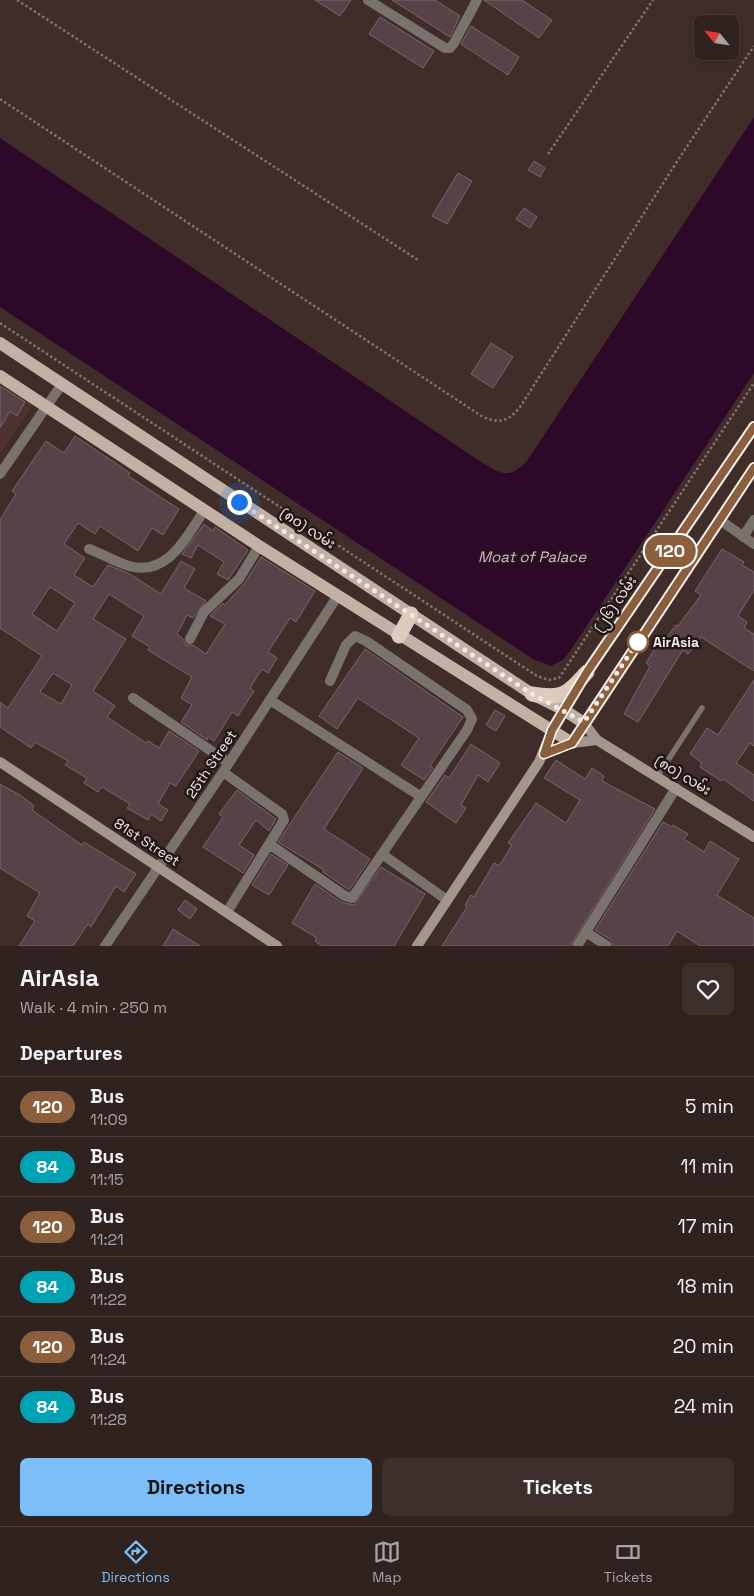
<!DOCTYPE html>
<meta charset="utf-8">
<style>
:root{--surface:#30221f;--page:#3c2f2c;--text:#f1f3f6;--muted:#a8a4a4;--line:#4b3f3d;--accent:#7bbef8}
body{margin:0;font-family:"Space Grotesk","Noto Sans Myanmar",sans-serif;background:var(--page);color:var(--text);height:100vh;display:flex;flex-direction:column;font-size:19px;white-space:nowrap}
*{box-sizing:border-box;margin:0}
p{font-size:16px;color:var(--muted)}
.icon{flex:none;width:28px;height:28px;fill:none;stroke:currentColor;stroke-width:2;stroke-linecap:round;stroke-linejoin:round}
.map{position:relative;height:946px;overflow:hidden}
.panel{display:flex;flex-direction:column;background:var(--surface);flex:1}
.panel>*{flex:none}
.badge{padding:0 10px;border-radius:16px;font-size:18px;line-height:32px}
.needle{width:32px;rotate:300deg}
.tools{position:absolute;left:694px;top:15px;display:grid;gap:10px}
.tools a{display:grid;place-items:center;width:45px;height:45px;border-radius:8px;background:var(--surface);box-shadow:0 2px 12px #0003,0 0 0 1px var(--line);font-size:25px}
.you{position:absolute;width:25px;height:25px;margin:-12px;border:4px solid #fff;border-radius:50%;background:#1a73e8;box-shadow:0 0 0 8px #1a73e833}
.map>.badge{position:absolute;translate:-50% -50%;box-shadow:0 0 0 2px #fff}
h2{padding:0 20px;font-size:19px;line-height:45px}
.round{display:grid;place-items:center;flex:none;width:52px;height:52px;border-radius:8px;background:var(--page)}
.overview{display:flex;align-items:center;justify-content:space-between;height:85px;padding:0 20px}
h1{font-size:24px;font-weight:600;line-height:38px}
.primary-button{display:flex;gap:10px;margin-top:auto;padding:10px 20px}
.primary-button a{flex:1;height:58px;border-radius:8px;background:var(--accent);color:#111;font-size:20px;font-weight:600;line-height:58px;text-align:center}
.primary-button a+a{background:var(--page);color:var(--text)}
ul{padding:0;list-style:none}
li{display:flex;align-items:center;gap:15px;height:60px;padding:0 20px;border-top:1px solid var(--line)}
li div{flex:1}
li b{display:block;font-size:19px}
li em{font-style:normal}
li .badge{min-width:55px;font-weight:700;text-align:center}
.tab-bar{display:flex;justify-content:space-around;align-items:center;height:70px;border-top:1px solid var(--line);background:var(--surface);font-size:14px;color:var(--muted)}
.tab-bar a{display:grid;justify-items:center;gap:2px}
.tab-bar .current{color:var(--accent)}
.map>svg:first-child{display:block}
.built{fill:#4d322e}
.water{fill:#2d0829}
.building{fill:#564247;stroke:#7b656b;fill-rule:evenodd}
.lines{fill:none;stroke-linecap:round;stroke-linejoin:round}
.path{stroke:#82716e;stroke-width:2.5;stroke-dasharray:2.5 2.5;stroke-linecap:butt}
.lane{stroke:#7a726d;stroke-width:5.5}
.street{stroke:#7a726d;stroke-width:10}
.secondary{stroke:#a3978d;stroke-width:10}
.primary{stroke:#c2b2a6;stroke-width:12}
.highway{stroke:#dfcbbd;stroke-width:15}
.line-casing{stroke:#fff;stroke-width:11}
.line{stroke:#8b5e3c;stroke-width:8}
.walk{stroke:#f5e8e6;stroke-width:5;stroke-dasharray:0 9}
.stop-dot{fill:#fff;stroke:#8b5e3c;stroke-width:2.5}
.labels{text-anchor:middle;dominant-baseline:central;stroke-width:5;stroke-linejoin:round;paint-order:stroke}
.street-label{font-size:14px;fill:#f5e8e6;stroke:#201716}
.stop-label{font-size:14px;font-weight:bold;fill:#f5e8e6;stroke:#201716;text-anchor:start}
.water-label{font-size:15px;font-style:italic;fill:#eca9e1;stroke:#201716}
</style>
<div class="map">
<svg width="754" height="946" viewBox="0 0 754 946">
<rect width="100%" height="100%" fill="#402d29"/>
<path class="built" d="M0,378L36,401L0,454Z"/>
<path class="water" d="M754,117V373L570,651L563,660L551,666L533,659L0,307V138L481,462C501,474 509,480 527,461Z"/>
<path class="building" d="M315,0H351L340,16Z
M392,0H435L460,16L459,18L450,37Z
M484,0H522L552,20L539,38Z
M380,17L434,51L423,68L369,34Z
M471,26L519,57L508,75L461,44Z
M534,161L545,168L540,177L528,170Z
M458,173L472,181L447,224L432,216Z
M524,208L537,217L530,228L516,219Z
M491,343L513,357L493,388L471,374Z
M0,386L25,402L17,416L10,411L0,428Z
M75,436L130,473L128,476L179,509L163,535L152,528L138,551L100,526L95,534L78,523L64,544L85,558L74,575L93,587L108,565L128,573L161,594L181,561L195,569L184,588L206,601L193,618L187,615L177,634L183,639L186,645H193L206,654L225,624L210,616L223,603L225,605L244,584L261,557L315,591L296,622L290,618L268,652L277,658L268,673L262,669L250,688L254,691L243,708L238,716L232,712L214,741L208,737L207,740L181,722L192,705L181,698L192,677L148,650L150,647L132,636L144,616L109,594L93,619L126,639L93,691L115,706L107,717L146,743L148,741L159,748L169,731L199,751L176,786L170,783L158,804L168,810L161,821L151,814L148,820L127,808L130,804L102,787L98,792L84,783L87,778L65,765L68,761L35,742L31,748L0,727V702L8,708L42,656L0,628V520L16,494L12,491L46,441L64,453ZM50,587L75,603L57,631L32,614ZM53,673L72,685L61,704L40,692Z
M204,524L213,531L215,527L248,550L228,580L217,574L224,562L198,545L191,558L182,554Z
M722,549L744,562L742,565L754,572V590L738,616L747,622L744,628L754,634V671L701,637L688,654L683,650L638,722L624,714L650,666L646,663L660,640L663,642L676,625L678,626L701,595L695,591Z
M365,649L463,717L430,766L433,768L424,780L401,765L419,738L358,698L337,729L319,716Z
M754,680V746L750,743L736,763L754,775V801L723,779L721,781L700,767L702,763L690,754L707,728L718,735Z
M495,710L505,716L496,731L486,725Z
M471,744L500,763L488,782L478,775L461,805L466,808L456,823L426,802L445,775L449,778Z
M338,752L363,768L324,829L370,859L349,890L323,872L324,870L278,842Z
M556,760L585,779L592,768L604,776L602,781L655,809L570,946H442L467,907L465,905L471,895L474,897L494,863L499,866L512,845L508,843L536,803L566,823L580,800L544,778Z
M0,784L20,795L34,806L32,810L82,845L84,842L136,874L124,892L116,886L91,927L88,924L73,946H19L35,921L27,916L40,893L0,868Z
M237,790L276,819L269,831L256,820L239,845L254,855L243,873L203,847L223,817L219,814Z
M663,822L672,827L673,825L688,834L684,839L704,852L710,841L739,859L717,895L754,918V946H700L677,931L668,946H614L611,940L595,930Z
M271,854L288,865L269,895L252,885Z
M381,867L425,894L394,946H322L315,941L317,938L292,923L315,884L341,902L354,905Z
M185,900L197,909L190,919L178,910Z
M173,929L200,946H163Z"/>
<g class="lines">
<path class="path" d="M17,0L418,260
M0,99L483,417C500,424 509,421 520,407L678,160L754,46
M548,154L653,0
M0,323L537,676L549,680L559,678L754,383"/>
<path class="lane" d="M657,777L702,708"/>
<path class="street" d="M368,0L445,48H450L454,43L477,0
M0,474L62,384
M720,520L754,544
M743,537L754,520
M89,549C103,554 115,562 129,566C168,577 186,537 204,511
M190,639L204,612L239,579L259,546
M330,681L346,645L355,636L366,641L467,710L472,719L467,730L382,854L447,900
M133,698L229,763
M270,700L420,796
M223,772L282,814L284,820L227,912
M269,844L345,896L352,898L382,854
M586,932L607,946
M105,946L223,772L337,597
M577,946L676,788"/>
<path class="secondary" d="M584,723L597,740L754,837
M544,754L572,743L597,740
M0,762L277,946
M417,946L539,762L552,730"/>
<path class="primary" d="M0,343L532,694L564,710L584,723
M0,376L259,546L572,743L754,468
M552,730L587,672L754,427"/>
<path class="highway" d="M399,636L411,614
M532,694C562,699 567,695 587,672"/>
</g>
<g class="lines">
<g class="line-casing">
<path id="line" d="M754,427L587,672L552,730L544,754L572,743L754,468"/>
</g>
<use href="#line" class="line"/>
<path class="walk" d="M239,502L532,694L584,722L643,634L638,642"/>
</g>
<circle class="stop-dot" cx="638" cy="642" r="10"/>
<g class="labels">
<g class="street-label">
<text transform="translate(308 528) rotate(33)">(၈၀) လမ်း</text>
<text transform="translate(615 604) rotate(-56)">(၂၆) လမ်း</text>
<text transform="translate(211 764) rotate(-56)">25th Street</text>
<text transform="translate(683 775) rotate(31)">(၈၀) လမ်း</text>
<text transform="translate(147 842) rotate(33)">81st Street</text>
</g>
<g class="stop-label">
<text x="653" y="642">AirAsia</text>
</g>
<g class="water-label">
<text x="532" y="556">Moat of Palace</text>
</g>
</g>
</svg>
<div class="tools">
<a><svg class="needle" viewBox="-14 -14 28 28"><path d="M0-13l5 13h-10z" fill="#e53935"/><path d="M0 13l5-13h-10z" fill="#a8a4a4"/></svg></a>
</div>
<div class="you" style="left:239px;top:502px"></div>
<b class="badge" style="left:670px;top:551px;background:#8b5e3c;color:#fff">120</b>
</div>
<section class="panel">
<div class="overview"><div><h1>AirAsia</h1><p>Walk · 4 min · 250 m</p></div><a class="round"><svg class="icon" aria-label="heart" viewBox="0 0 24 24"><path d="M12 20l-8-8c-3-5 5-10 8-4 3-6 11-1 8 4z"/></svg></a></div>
<h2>Departures</h2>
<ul>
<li><span class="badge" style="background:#8b5e3c;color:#fff">120</span><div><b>Bus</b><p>11:09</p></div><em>5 min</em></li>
<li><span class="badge" style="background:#00a3b4;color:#fff">84</span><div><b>Bus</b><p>11:15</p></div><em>11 min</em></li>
<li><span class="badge" style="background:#8b5e3c;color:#fff">120</span><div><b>Bus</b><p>11:21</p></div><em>17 min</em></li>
<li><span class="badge" style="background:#00a3b4;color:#fff">84</span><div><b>Bus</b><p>11:22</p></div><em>18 min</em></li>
<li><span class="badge" style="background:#8b5e3c;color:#fff">120</span><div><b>Bus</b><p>11:24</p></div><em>20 min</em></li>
<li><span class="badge" style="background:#00a3b4;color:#fff">84</span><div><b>Bus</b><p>11:28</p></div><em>24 min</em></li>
</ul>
<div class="primary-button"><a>Directions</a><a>Tickets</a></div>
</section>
<nav class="tab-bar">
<a class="current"><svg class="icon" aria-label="directions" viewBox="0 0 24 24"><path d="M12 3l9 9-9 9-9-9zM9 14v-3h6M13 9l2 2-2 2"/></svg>Directions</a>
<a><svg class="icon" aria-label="map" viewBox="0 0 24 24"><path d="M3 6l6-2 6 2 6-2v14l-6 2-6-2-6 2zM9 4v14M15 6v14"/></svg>Map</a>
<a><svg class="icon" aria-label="tickets" viewBox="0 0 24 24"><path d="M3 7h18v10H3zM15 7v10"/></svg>Tickets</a>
</nav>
